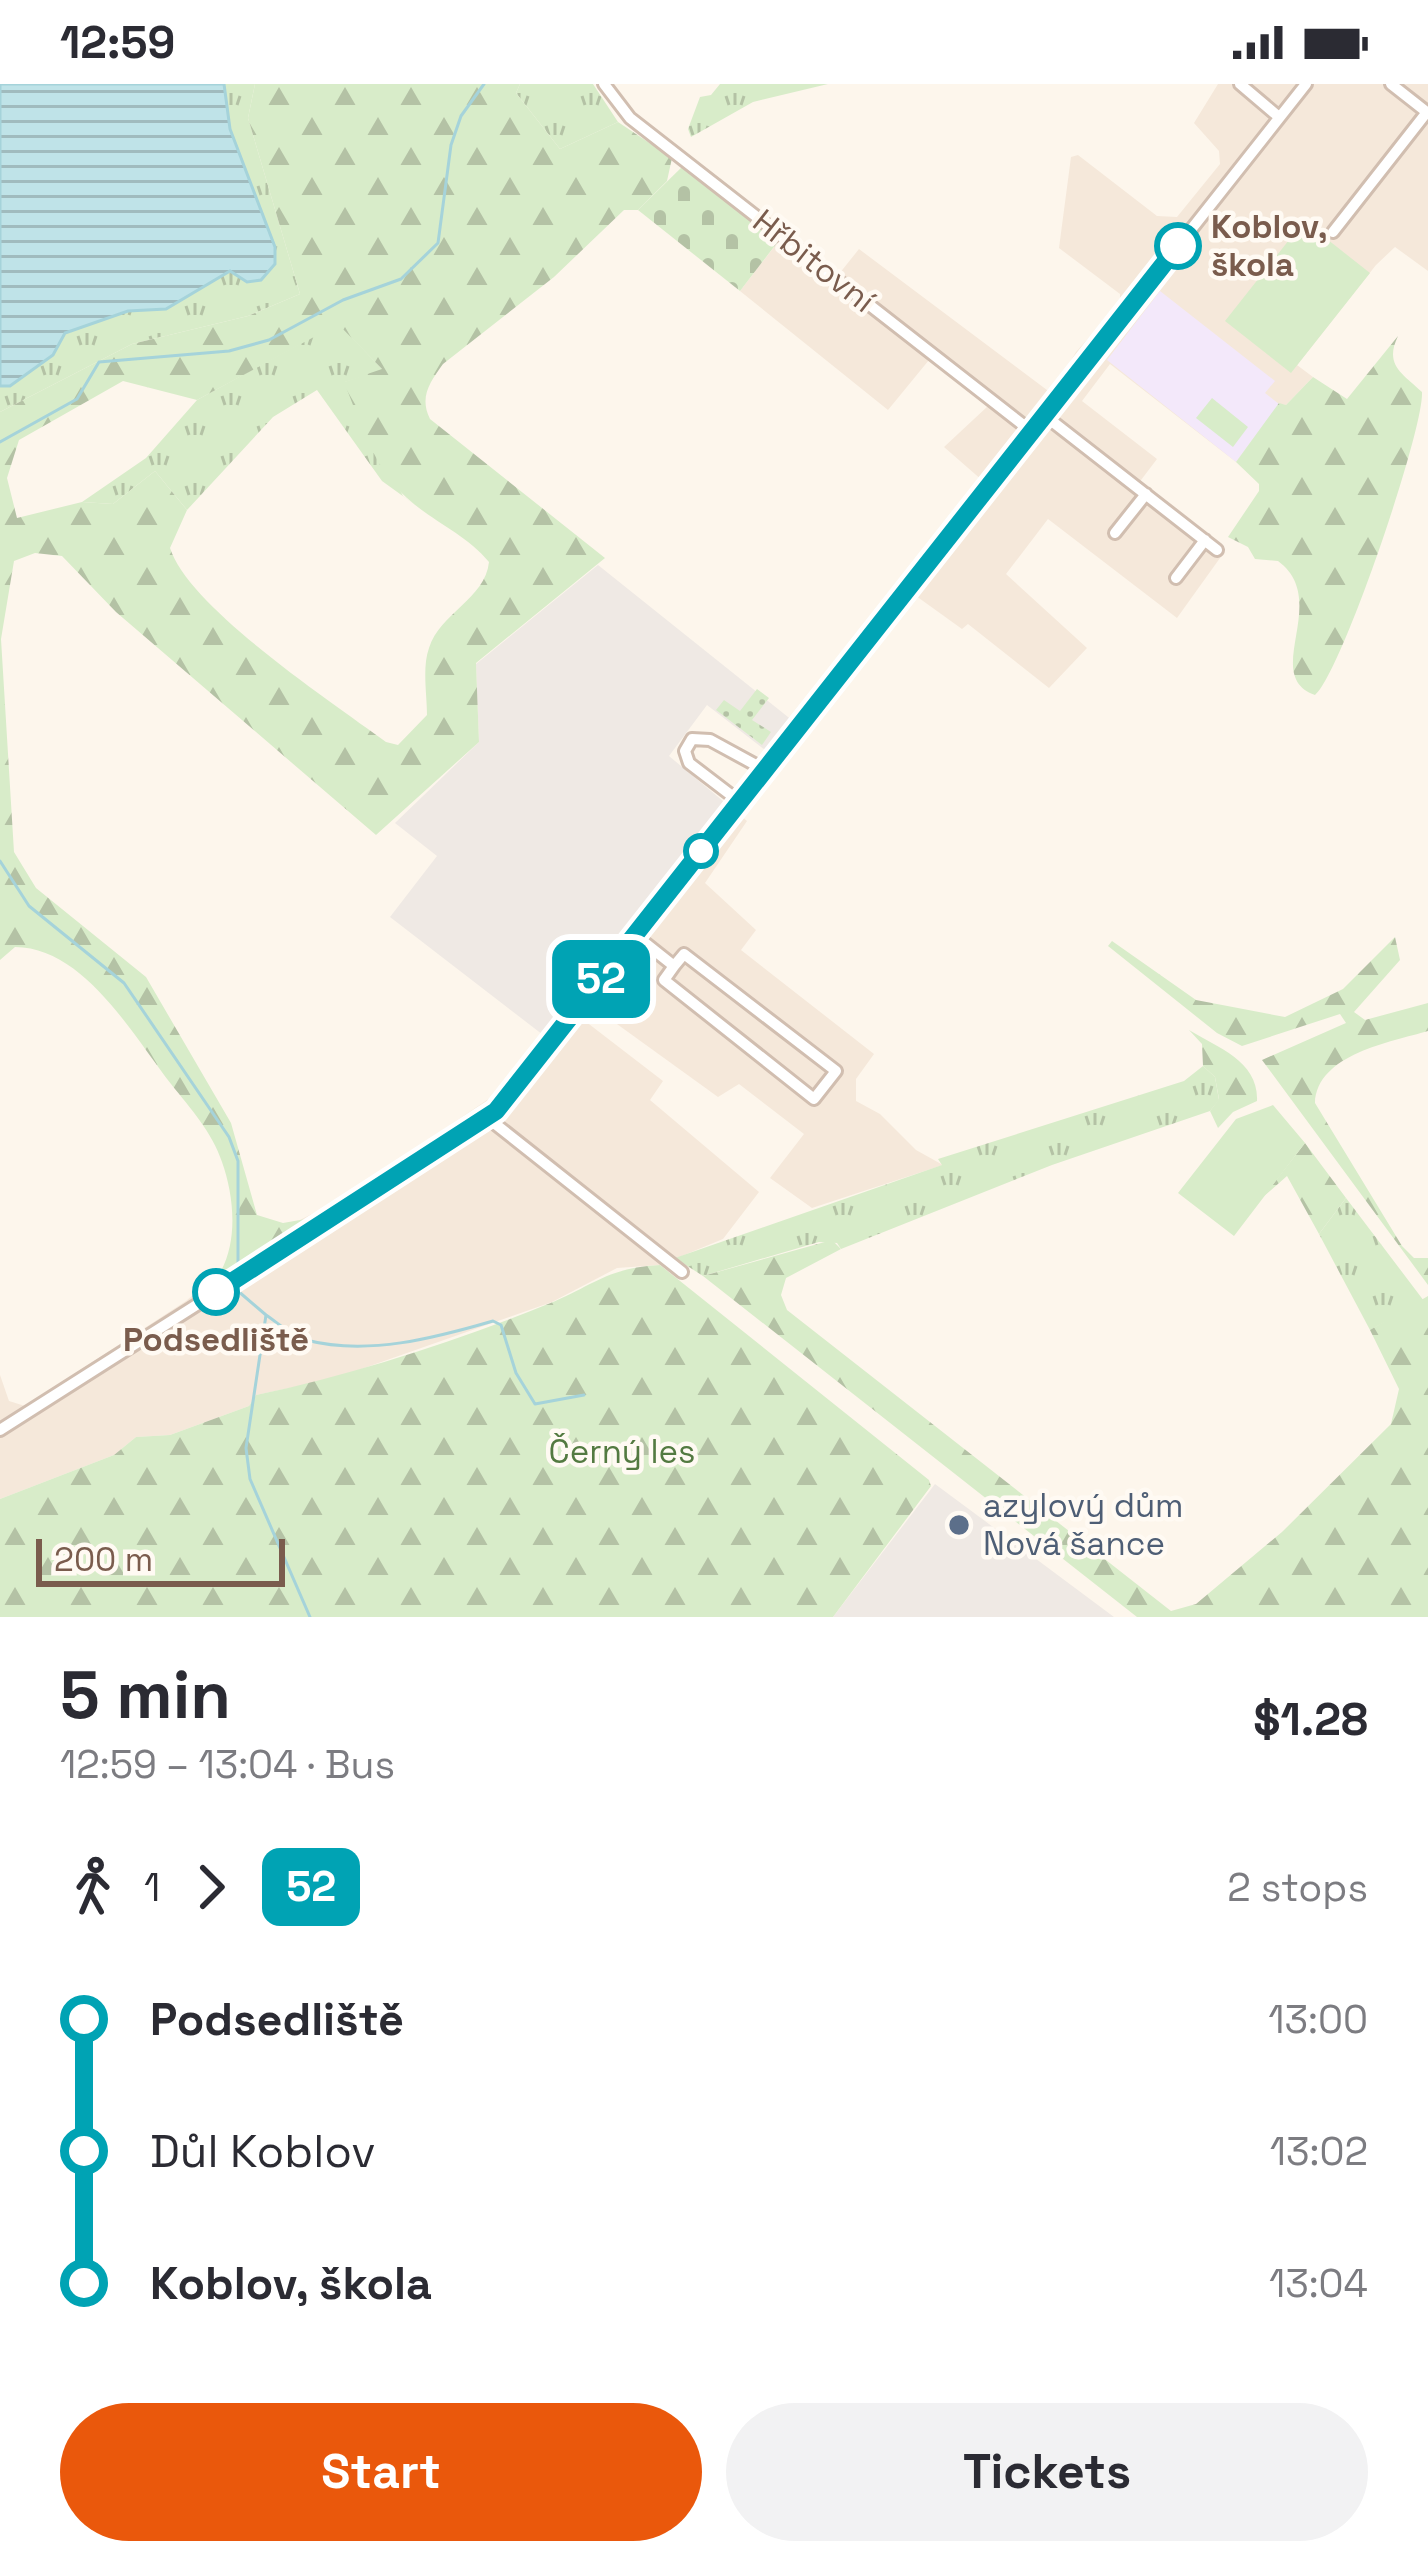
<!DOCTYPE html>
<meta charset="utf-8">
<style>
:root{--surface:#fff;--page:#f2f2f3;--text:#2b2b33;--muted:#7c7c81;--accent:#ea580c}
body{margin:0;font-family:"Space Grotesk",sans-serif;background:var(--page);color:var(--text);height:100vh;display:flex;flex-direction:column;font-size:45px;white-space:nowrap}
*{box-sizing:border-box;margin:0}
p{font-size:39px;color:var(--muted)}
.icon{flex:none;width:66px;height:66px;fill:none;stroke:currentColor;stroke-width:2;stroke-linecap:round;stroke-linejoin:round}
.map{position:relative;height:1533px;overflow:hidden}
.details{display:flex;flex-direction:column;background:var(--surface);flex:1}
.details>*{flex:none}
.badge{padding:0 24px;border-radius:18px;font-size:42px;line-height:78px}
.scale{position:absolute;left:36px;bottom:30px;width:249px;box-sizing:border-box;padding-left:12px;border:6px solid #7a5c4d;border-top:0;font-size:33px;line-height:42px;white-space:nowrap;color:#7a5c4d;-webkit-text-stroke:9px #fffaf3;paint-order:stroke}
.map>.badge{position:absolute;translate:-50% -50%;box-shadow:0 0 0 6px #fff}
.legs{display:flex;align-items:center;gap:18px;height:132px;padding:0 60px;font-size:39px}
.legs p{margin-inline-start:auto}
.head{display:flex;align-items:center;justify-content:space-between;height:204px;padding:0 60px}
h1{font-size:66px;font-weight:700;line-height:90px}
.action{display:flex;gap:24px;margin-top:auto;padding:24px 60px}
.action a{flex:1;height:138px;border-radius:72px;background:var(--accent);color:#fff;font-size:48px;font-weight:700;line-height:138px;text-align:center}
.action a+a{background:var(--page);color:var(--text)}
ul{padding:0 60px;list-style:none}
li{display:flex;align-items:center;gap:42px;height:132px;font-size:45px}
li i{display:grid;place-items:center;width:18px;height:100%;margin:0 15px;background:currentColor}
li i::after{content:'';width:30px;height:30px;margin:-15px;border:9px solid;border-radius:50%;background:var(--surface)}
li p{margin-inline-start:auto}
li:first-child i{background:linear-gradient(#0000 50%,currentColor 0)}
li:last-child i{background:linear-gradient(currentColor 50%,#0000 0)}
.status{display:flex;justify-content:space-between;align-items:center;height:84px;padding:0 60px;background:var(--surface);direction:ltr}
.status svg{height:33px;fill:currentColor}
.map>svg:first-child{display:block}
.residential{fill:#f5e8da}
.industrial{fill:#efe9e4}
.education{fill:#f3e8fa}
.grass{fill:url(#grass-tufts)}
.forest{fill:url(#forest-firs);fill-rule:evenodd}
.cemetery{fill:url(#cemetery-stones)}
.park{fill:url(#park-dots)}
.garden{fill:#d8ecc9}
.water{fill:url(#water-rules);stroke:#a5d3da;stroke-width:3}
.lines{fill:none;stroke-linecap:round;stroke-linejoin:round}
.stream{stroke:#a5d3da;stroke-width:3}
.minor-casing{stroke:#d1beb0;stroke-width:16}
.minor{stroke:#fff;stroke-width:10}
.line-1-casing{stroke:#fff;stroke-width:27}
.line-1{stroke:#00a3b4;stroke-width:18}
.stop-1-dot{fill:#fff;stroke:#00a3b4;stroke-width:6}
.service-dot{fill:#5c6f8a;stroke:#fffaf3;stroke-width:4.5}
.labels{text-anchor:middle;dominant-baseline:central;stroke-width:9;stroke-linejoin:round;paint-order:stroke}
.stop-label{font-size:33px;font-weight:bold;fill:#7a5c4d;stroke:#fffaf3;text-anchor:start}
.street-label{font-size:33px;fill:#7a5c4d;stroke:#fffaf3}
.park-label{font-size:33px;fill:#537a41;stroke:#fffaf3}
.service-label{font-size:33px;fill:#4e5e75;stroke:#fffaf3;text-anchor:start}
</style>
<div class="status"><b>12:59</b><svg viewBox="0 0 49 12"><path d="M0 12V9h3v3zM5 12V6h3v6zM10 12V3h3v9zM15 12V0h3v12zM26 1h20v11H26zM47 4h2v5h-2z"/></svg></div>
<div class="map">
<svg width="1428" height="1533" viewBox="0 0 1428 1533">
<defs>
<pattern id="grass-tufts" width="24" height="20" patternUnits="userSpaceOnUse" patternTransform="scale(3)"><rect width="24" height="20" fill="#d8ecc9"/><path d="M3 7l-1-3M5 7V3M7 7l1-3M15 17l-1-3M17 17v-4M19 17l1-3" fill="none" stroke="#b4c2a5"/></pattern>
<pattern id="forest-firs" width="22" height="20" patternUnits="userSpaceOnUse" patternTransform="scale(3)"><rect width="22" height="20" fill="#d8ecc9"/><path d="M5 1l3.5 6h-7zM16 11l3.5 6h-7z" fill="#b4c2a5"/></pattern>
<pattern id="cemetery-stones" width="16" height="16" patternUnits="userSpaceOnUse" patternTransform="scale(3)"><rect width="16" height="16" fill="#d8ecc9"/><path d="M2 7V4a2 2 0 0 1 4 0v3zM10 15v-3a2 2 0 0 1 4 0v3z" fill="#b4c2a5"/></pattern>
<pattern id="park-dots" width="8" height="8" patternUnits="userSpaceOnUse" patternTransform="scale(3)"><rect width="8" height="8" fill="#d8ecc9"/><path d="M2 2h.1M6 6h.1" fill="none" stroke="#b4c2a5" stroke-width="1.8" stroke-linecap="round"/></pattern>
<pattern id="water-rules" width="6" height="5" patternUnits="userSpaceOnUse" patternTransform="scale(3)"><rect width="6" height="5" fill="#bfe3e8"/><path d="M0 2.5h6" fill="none" stroke="#a0bbbe"/></pattern>
</defs>
<rect width="100%" height="100%" fill="#fdf6ec"/>
<path class="residential" d="M1218,0H1428V187L1395,163L1376,181L1297,281L1313,293L1286,321L1279,320L1236,378L1110,280L1082,317L1157,375L1138,400L1225,467L1177,534L1048,435L1006,490L1087,564L1049,604L968,540L962,545L898,499L983,397L944,363L988,322L929,276L888,326L740,207L785,149L839,190L859,165L1051,309L1076,268L1120,219V210L1059,164L1071,73L1078,71L1157,132L1177,133L1220,80L1219,67L1194,39Z
M729,722L747,737L705,799L756,846L741,866L874,970L856,995V1017L880,1030L916,1066L943,1081L812,1124L770,1094L804,1050L739,1000L718,1013L592,922L585,937L663,997L650,1016L759,1108L723,1155L660,1181L617,1184L552,1218L333,1295L256,1311L249,1322L170,1351L136,1353L114,1371L0,1415V1291L9,1317L25,1322L186,1217L221,1187L248,1179L314,1135L300,1136L339,1116L493,1012L547,954Z"/>
<path class="industrial" d="M598,481L793,637L769,669L707,621L669,672L729,722L547,954L390,833L437,772L395,739L479,658L476,580Z
M935,1400L989,1440L1114,1533H833Z"/>
<path class="education" d="M1160,207L1275,297L1265,309L1279,320L1236,378L1107,276Z"/>
<path class="grass" d="M224,0H255L248,34L300,210L248,232L132,260L0,328V302H10L53,271L65,249L128,227L166,224L230,186L247,198L261,196L274,180L275,163L230,45Z
M520,0H593L618,38L560,65L516,9Z
M720,0H828L753,18L691,53L688,45L700,13L711,11Z
M338,239L383,286L345,298L403,412L418,423L382,397L317,306L273,333L187,426L155,387L113,420L82,418L146,374L197,316Z
M1203,982L1215,993L1219,1016L1210,1027L1052,1081L841,1165L837,1159L819,1158L703,1192L675,1174L942,1081L938,1075L1184,997Z
M1346,1114L1424,1217L1370,1246L1319,1150Z"/>
<path class="forest" d="M255,0H520L516,9L560,65L618,38L672,74L667,97L638,126H624L554,193L443,280C430,298 419,313 430,335L605,474L476,579L479,658L376,751L116,528L62,472L35,469L14,477L1,555L14,768L36,804L146,893L231,1039L257,1131L283,1139L317,1133L248,1179L221,1187C238,1155 234,1112 222,1078C212,1048 191,1025 171,1000C134,953 84,863 15,863L0,876V328L132,260L248,232L300,210L248,34ZM338,240L382,285L344,298C360,337 374,385 407,414C433,438 466,450 489,478C485,515 440,529 429,564C422,583 427,611 427,631L398,661L386,658C332,618 189,524 170,464L187,426L155,387L113,420L82,418L17,434L7,394L19,356L123,297L197,316Z
M1398,252C1384,281 1402,289 1422,308C1424,346 1341,590 1315,611C1260,591 1332,517 1278,477L1255,475L1248,463L1228,453L1259,407V400L1236,378L1279,319L1286,321L1313,293L1347,315Z
M1395,853L1400,876L1354,928L1365,936L1428,919V947C1391,958 1317,970 1315,1019L1402,1162L1414,1174H1428V1201L1262,976L1346,939L1340,930L1242,962L1217,949L1108,862L1112,857L1196,916L1285,933L1343,905Z
M1189,946C1219,964 1259,978 1257,1017L1233,1028L1218,1044L1210,1027L1219,1015L1215,993L1203,982L1202,960Z
M1305,1059L1346,1114L1319,1150L1287,1092L1263,1113Z
M832,1156L841,1165L786,1194L781,1211L787,1226L1171,1527L1196,1520L1282,1448L1391,1340L1399,1305L1370,1246L1428,1212V1533H1137L703,1192Z
M660,1181L929,1396L931,1402L833,1533H0V1415L114,1371L136,1353L170,1351L249,1322L256,1311C355,1290 454,1258 548,1220C595,1201 606,1184 660,1181Z"/>
<path class="cemetery" d="M685,80L780,155L740,207L638,126Z"/>
<path class="park" d="M757,605L769,614L752,636L771,648L762,661L716,626L724,616L740,627Z"/>
<path class="garden" d="M1304,137L1370,189L1291,289L1225,237Z
M1212,314L1248,343L1233,363L1196,334Z
M1273,1021L1305,1059L1234,1152L1178,1109L1236,1035Z"/>
<path class="water" d="M0,0H224L230,45L275,163V180L261,196L247,198L230,187L166,225L128,227L65,249L53,271L10,302H0Z"/>
<g class="lines">
<path class="stream" d="M0,358L77,315L99,278L229,267L269,256L343,216L401,195L438,159L451,61L461,32L484,0
M0,777L29,822L124,899L229,1053L238,1077V1188
M238,1207L266,1231L246,1364L250,1395L310,1533
M266,1231C278,1239 292,1252 306,1256C367,1272 435,1254 493,1237L501,1241L516,1289L535,1320L584,1311"/>
<g class="minor-casing">
<path id="minor" d="M604,0L630,34L1031,347
M1240,0L1279,33
M1391,0L1428,29
M1333,148L1427,28
M1044,331L1217,466
M1115,449L1146,410
M1176,494L1205,456
M740,718L689,679L685,667L692,655L710,656L765,686
M635,851L674,882L664,896L814,1015L836,987L684,870L674,882
M489,1035L682,1188
M0,1346L489,1035L1306,0"/>
</g>
<use href="#minor" class="minor"/>
</g>
<g class="lines">
<g class="line-1-casing">
<path id="line-1" d="M216,1208L496,1027L1178,162"/>
</g>
<use href="#line-1" class="line-1"/>
</g>
<g class="stop-1-dot">
<circle cx="1178" cy="162" r="21"/>
<circle cx="701" cy="767" r="15"/>
<circle cx="216" cy="1208" r="21"/>
</g>
<circle class="service-dot" cx="959" cy="1441" r="12"/>
<g class="labels">
<g class="stop-label">
<text x="1211" y="143">Koblov,<tspan x="1211" dy="38">škola</tspan></text>
<text x="216" y="1256" text-anchor="middle">Podsedliště</text>
</g>
<g class="street-label">
<text transform="translate(814 177) rotate(38)">Hřbitovní</text>
</g>
<g class="park-label">
<text x="622" y="1368">Černý les</text>
</g>
<g class="service-label">
<text x="983" y="1422">azylový dům<tspan x="983" dy="38">Nová šance</tspan></text>
</g>
</g>
</svg>
<div class="scale">200 m</div>
<b class="badge" style="left:601px;top:895px;background:#00a3b4;color:#fff">52</b>
</div>
<section class="details">
<div class="head"><div><h1>5 min</h1><p>12:59 – 13:04 · Bus</p></div><b>$1.28</b></div>
<div class="legs"><svg class="icon" aria-label="walk" viewBox="0 0 24 24"><circle cx="13" cy="4" r="2"/><path d="M13 8l-2 6 4 7M11 14l-3 7M7 12l3-4h3l4 4"/></svg>1<svg class="icon" aria-label="forward" viewBox="0 0 24 24"><path d="M9 5l7 7-7 7"/></svg><b class="badge" style="background:#00a3b4;color:#fff">52</b><p>2 stops</p></div>
<ul>
<li><i style="color:#00a3b4"></i><b>Podsedliště</b><p>13:00</p></li>
<li><i style="color:#00a3b4"></i><span>Důl Koblov</span><p>13:02</p></li>
<li><i style="color:#00a3b4"></i><b>Koblov, škola</b><p>13:04</p></li>
</ul>
<div class="action"><a>Start</a><a>Tickets</a></div>
</section>
